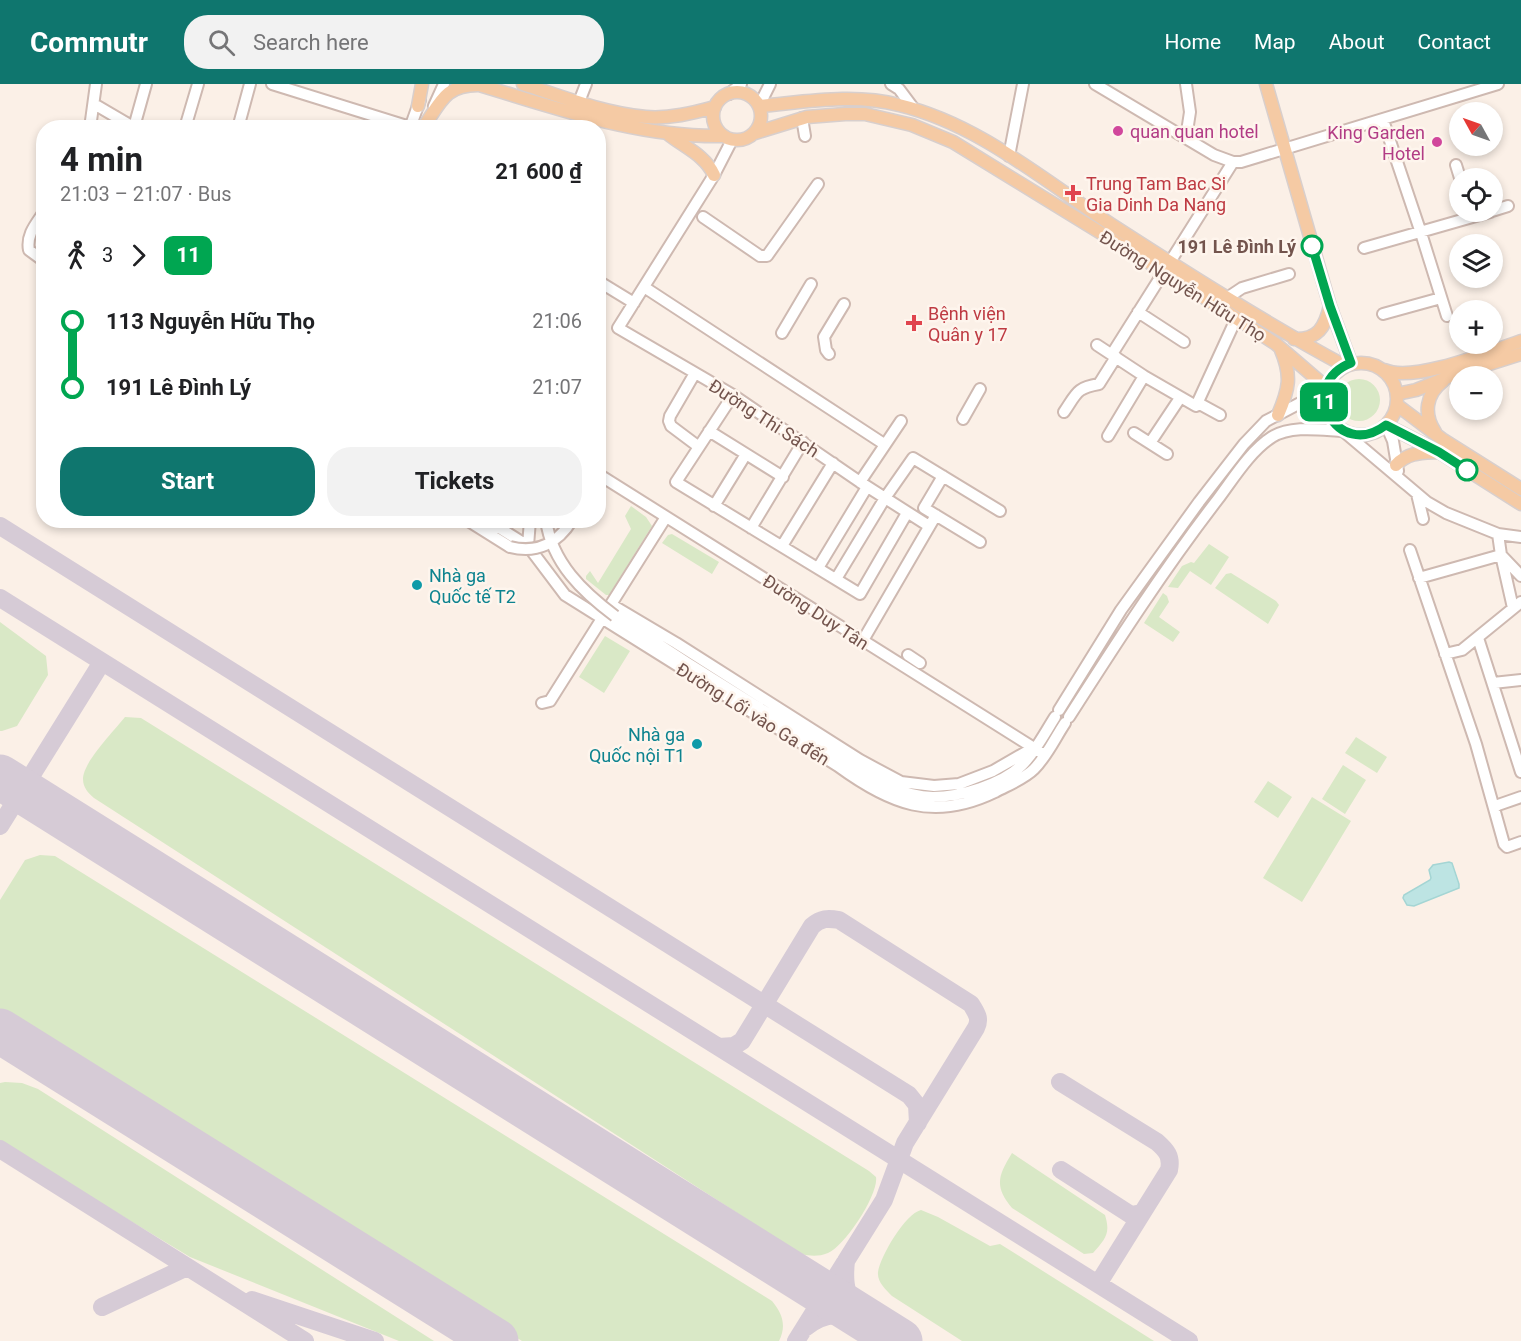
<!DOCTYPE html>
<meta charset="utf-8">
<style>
:root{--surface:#fff;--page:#f2f2f2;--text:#202124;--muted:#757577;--accent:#0f766e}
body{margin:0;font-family:Roboto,sans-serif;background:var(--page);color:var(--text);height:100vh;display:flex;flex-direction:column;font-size:22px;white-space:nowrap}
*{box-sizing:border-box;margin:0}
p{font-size:20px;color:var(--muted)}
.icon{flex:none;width:33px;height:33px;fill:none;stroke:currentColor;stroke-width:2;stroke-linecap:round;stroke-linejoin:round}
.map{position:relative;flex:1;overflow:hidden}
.panel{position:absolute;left:36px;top:36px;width:570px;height:408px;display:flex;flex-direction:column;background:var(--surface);border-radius:24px;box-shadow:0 3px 9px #0003}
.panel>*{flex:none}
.badge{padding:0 12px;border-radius:9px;font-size:21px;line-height:39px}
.needle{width:39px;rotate:310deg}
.fabs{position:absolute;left:1449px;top:18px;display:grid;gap:12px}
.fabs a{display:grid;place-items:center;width:54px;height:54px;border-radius:50%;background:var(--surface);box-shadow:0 3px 9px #0003;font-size:30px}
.map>.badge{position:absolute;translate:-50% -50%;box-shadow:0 0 0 3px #fff}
.legs{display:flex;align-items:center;gap:9px;height:66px;padding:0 24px;font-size:20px}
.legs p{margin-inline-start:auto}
.headline{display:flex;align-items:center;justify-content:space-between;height:102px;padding:0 24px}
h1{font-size:33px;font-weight:700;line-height:45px}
.button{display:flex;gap:12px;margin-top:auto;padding:12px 24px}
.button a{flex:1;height:69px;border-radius:24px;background:var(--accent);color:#fff;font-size:24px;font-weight:700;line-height:69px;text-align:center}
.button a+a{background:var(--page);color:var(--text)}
ul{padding:0 24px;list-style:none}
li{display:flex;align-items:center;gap:21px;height:66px;font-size:22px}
li i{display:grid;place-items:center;width:9px;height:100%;margin:0 8px;background:currentColor}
li i::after{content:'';width:15px;height:15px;margin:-8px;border:4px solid;border-radius:50%;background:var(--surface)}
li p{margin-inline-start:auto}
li:first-child i{background:linear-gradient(#0000 50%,currentColor 0)}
li:last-child i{background:linear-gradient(currentColor 50%,#0000 0)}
header{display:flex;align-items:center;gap:36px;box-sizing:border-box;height:84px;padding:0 30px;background:var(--accent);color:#fff}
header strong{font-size:28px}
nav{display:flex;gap:33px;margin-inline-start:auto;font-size:21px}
.search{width:420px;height:54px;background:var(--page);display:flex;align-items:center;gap:15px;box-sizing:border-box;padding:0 21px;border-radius:24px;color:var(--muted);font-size:22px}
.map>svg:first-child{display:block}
.green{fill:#d9e8c6}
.water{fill:#bde4e3;stroke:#a4d5d4;stroke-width:1.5}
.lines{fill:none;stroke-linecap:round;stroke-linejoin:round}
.taxiway{stroke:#d6cbd6;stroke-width:18}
.runway{stroke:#d6cbd6;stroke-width:45}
.minor-casing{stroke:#ceb9b1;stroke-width:14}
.major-casing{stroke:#d8cfcd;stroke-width:15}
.minor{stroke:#fff;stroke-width:10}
.major{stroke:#f5caa4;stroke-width:12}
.minor-bridge-casing{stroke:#ceb9b1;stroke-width:14;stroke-linecap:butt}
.minor-bridge{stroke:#fff;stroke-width:10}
.line-1-casing{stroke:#fff;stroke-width:14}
.line-1{stroke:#00a651;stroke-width:9}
.hotel-dot{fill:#d1479c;stroke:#fef5ed;stroke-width:2}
.health-dot{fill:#e0444e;stroke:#fef5ed;stroke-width:2}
.stop-1-dot{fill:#fff;stroke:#00a651;stroke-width:3}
.culture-dot{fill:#0f9aa8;stroke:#fef5ed;stroke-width:2}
.labels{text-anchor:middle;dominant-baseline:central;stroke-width:5;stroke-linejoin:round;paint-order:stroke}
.hotel-label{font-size:18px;fill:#b23c85;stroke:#fef5ed;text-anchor:start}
.health-label{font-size:18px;fill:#be3a42;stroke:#fef5ed;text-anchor:start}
.stop-label{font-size:18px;font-weight:bold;fill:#73544d;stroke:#fef5ed;text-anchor:end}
.street-label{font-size:18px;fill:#73544d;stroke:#fef5ed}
.culture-label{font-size:18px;fill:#0d838f;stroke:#fef5ed;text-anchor:start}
</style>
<header>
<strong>Commutr</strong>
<div class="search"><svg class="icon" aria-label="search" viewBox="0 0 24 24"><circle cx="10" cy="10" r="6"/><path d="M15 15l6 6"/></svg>Search here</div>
<nav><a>Home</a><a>Map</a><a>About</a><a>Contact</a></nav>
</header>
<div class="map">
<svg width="1521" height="1257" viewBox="0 0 1521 1257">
<rect width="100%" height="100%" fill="#fbf0e7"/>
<path class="green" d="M1338 316a21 21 0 1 1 42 0a21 21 0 1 1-42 0Z
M631,422L646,433L652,442L609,511H606L586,495V492L590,487L598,499L631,445L625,432Z
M672,450L719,478L712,490L662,459L668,451Z
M1209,460L1229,473L1211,501L1190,487L1178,504L1168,503L1182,482L1191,478L1194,479Z
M1231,489L1276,517L1279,521L1268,540L1215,504L1226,490Z
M1163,509L1167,512L1169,518L1159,533L1180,548L1173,558L1144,539Z
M0,538L46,572L48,591L17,642L2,647H0Z
M605,552L630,567L604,609L579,593Z
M125,633L141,634L869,1087L876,1093C879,1110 845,1162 828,1169C818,1173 810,1172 801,1170L94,714C88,709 83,703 83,695C83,678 114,647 125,633Z
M1356,653L1387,673L1377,689L1345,669Z
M1343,681L1366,696L1345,730L1322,715Z
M1268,697L1292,713L1278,734L1254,718Z
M1312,713L1351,737L1302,818L1263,794Z
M40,771L55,772L772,1217C782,1229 787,1241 779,1257H522L0,931V816L25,776Z
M5,998L22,999L38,1005L434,1257H399L190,1173L0,1058V999Z
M1012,1069L1105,1131C1111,1150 1105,1155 1093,1169L1084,1170L1012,1124C994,1102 998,1092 1012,1069Z
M921,1126L938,1133L990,1162L1000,1160L1154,1257H962L892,1212C886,1206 877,1198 878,1188C881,1171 905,1130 921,1126Z"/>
<path class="water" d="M1449,778L1452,779L1459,800V804L1414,822L1407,821L1403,814L1404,811L1430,796L1431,794L1429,786L1433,781Z"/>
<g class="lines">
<path class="taxiway" d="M0,442L909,1011L917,1021L918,1039
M0,514L1189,1257
M0,742L102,578
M0,954L10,953
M719,963L734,962L742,957L812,842C821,834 828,834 839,836L971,920C976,929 981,934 976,944L905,1059L884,1116L796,1257
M1060,998L1157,1058C1166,1066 1172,1072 1169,1086L1098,1200
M0,1065L305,1257
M1061,1086L1131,1131L1142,1129
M846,1177C843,1204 847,1217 867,1236
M252,1216L375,1257
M102,1223L187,1183
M805,1244C825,1227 845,1229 868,1237"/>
<path class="runway" d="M0,693L900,1257
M0,947L496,1257"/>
<g class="minor-casing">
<path id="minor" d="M272,0L410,43
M891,0L899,5L914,25
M1095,0L1214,71L1233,78H1241L1498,0
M729,10L741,0
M579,18L586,0
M94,20L135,44
M434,22L444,0
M759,22L770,0
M802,34L805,52
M1383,36L1421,149L1447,232
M134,43L146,0
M90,44L96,0
M185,44L198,0
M238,44L250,0
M410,44L420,16
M1186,54L1190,28L1186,0
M732,56L714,91L618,244L733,311L860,398L929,442
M1009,72L1023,0
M1456,81L1460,94
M1492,127L1508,122
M44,128C36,140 26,151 29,166L44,177
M703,133L760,172H767L818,100
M1364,164L1490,128
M598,197L634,219
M644,203L884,360
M1227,214L1242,204L1289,190
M1138,228L1184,258
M1383,230L1441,214
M782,249L811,200
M1097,261L1144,292L1196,322L1236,235
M829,270L826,266L824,253L844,220
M1112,270L1233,78
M695,289L670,332L669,337L671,342L699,363
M733,311L676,398L860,510L907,429
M1198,319L1220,331
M1064,328C1077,309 1076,304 1099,300L1116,273
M963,335L980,305
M1386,341L1393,357L1398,387
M709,347L783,393
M1134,349L1167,370
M1108,352L1144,292
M1150,359L1180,314
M598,390L1045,671
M943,392L924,424L980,458
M860,398L901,337
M1417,410L1423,435
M714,422L746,370
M467,436L510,463
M475,436L493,447
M487,436L528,462L565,511L838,682C890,720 933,738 995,708C1008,701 1024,695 1034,685C1047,672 1055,654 1065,639
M751,444L803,358
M1498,450L1501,471L1513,524
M528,462L530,436
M782,462L833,379
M1410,466L1476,660L1504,760L1507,763L1521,758
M1501,471L1521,492
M818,484L867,403
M1419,494L1501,471
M836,495L885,414L913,374L1000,427
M612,521L676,559L860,676L901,698L934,702L959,700L993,687L1033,664
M615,532C686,579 758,624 831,667C863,686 894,713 933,713C960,713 1002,700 1022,681C1034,670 1046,647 1055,633
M1478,554L1521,688
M862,558L936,431
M1445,570L1462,566L1521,518
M908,571L920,579
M1493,599L1521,596
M542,619L550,617L666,433
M1059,626L1121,526L1199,418L1244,360L1266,337L1304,317L1324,311
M1069,633C1117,558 1164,485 1218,415C1233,395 1250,367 1272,353C1292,341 1321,346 1343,347L1427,418L1446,429L1498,450L1521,453
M1494,724L1498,721L1521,713"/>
</g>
<g class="major-casing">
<path id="major" d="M476,0C557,24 638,54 724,52
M523,0C563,13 603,29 646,33C669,35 693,29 715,23
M1266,0L1330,222L1351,279
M713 32a24 24 0 1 1 48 0a24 24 0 1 1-48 0Z
M418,22L422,0
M759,22C805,18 854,9 899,21C979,40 1044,97 1112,141C1188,190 1265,239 1345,282
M425,41C441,17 446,1 478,1
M755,49L807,33L845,30H865L912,41L953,58L1163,187L1276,260L1326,303
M668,50C684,63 705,71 714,91
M1294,255C1318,256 1325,243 1330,222
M1325 315a36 36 0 1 1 72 0a36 36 0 1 1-72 0Z
M1384,286C1414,299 1489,268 1521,257
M1397,310L1416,306L1451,292L1521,270
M1397,321L1442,355L1521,405
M1278,331C1289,305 1292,292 1281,266
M1386,341L1439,368L1521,420
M1435,348C1423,330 1426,310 1443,297
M1396,381C1408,368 1422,369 1439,368"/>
</g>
<use href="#minor" class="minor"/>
<use href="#major" class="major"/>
<g class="minor-bridge-casing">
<path id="minor-bridge" d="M546,436C552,479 583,508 615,532
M510,463C537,470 558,459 572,436"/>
</g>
<use href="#minor-bridge" class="minor-bridge"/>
</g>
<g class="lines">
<g class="line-1-casing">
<path id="line-1" d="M1312,162L1330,222L1351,279C1296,300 1337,378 1386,341L1439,368L1467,386"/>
</g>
<use href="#line-1" class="line-1"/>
</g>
<g class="hotel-dot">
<circle cx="1118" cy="47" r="6"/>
<circle cx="1437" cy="58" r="6"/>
</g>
<g class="health-dot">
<path d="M1070 100h6v6h6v6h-6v6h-6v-6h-6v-6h6z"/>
<path d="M911 230h6v6h6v6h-6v6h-6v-6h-6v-6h6z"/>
</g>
<g class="stop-1-dot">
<circle cx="1312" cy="162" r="10"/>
<circle cx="1467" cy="386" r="10"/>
</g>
<g class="culture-dot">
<circle cx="417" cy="501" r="6"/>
<circle cx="697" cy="660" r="6"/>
</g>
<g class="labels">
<g class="hotel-label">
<text x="1130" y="47">quan quan hotel</text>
<text x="1425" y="48" text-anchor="end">King Garden<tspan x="1425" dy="21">Hotel</tspan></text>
</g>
<g class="health-label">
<text x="1086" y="99">Trung Tam Bac Si<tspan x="1086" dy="21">Gia Dinh Da Nang</tspan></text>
<text x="928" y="229">Bệnh viện<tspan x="928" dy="21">Quân y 17</tspan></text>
</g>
<g class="stop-label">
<text x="1296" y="162">191 Lê Đình Lý</text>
</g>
<g class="street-label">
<text transform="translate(1183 202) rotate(32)">Đường Nguyễn Hữu Thọ</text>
<text transform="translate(764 334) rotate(33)">Đường Thi Sách</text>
<text transform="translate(816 528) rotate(33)">Đường Duy Tân</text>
<text transform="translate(753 630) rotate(32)">Đường Lối vào Ga đến</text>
</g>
<g class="culture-label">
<text x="429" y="491">Nhà ga<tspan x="429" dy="21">Quốc tế T2</tspan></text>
<text x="685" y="650" text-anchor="end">Nhà ga<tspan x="685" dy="21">Quốc nội T1</tspan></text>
</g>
</g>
</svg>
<div class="fabs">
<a><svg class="needle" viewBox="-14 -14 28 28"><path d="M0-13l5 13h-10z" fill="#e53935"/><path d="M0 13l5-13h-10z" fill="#757577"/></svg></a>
<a><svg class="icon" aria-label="locate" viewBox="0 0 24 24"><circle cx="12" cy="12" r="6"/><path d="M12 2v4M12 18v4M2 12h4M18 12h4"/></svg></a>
<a><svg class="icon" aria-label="layers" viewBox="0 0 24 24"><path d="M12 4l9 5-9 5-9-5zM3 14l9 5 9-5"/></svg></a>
<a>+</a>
<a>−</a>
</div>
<b class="badge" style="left:1324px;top:318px;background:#00a651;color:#fff">11</b>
<section class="panel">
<div class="headline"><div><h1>4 min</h1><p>21:03 – 21:07 · Bus</p></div><b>21 600 ₫</b></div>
<div class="legs"><svg class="icon" aria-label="walk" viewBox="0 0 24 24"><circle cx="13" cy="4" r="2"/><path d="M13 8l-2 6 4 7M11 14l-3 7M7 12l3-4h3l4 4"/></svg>3<svg class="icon" aria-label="forward" viewBox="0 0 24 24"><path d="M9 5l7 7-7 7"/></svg><b class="badge" style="background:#00a651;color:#fff">11</b></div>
<ul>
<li><i style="color:#00a651"></i><b>113 Nguyễn Hữu Thọ</b><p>21:06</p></li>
<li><i style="color:#00a651"></i><b>191 Lê Đình Lý</b><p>21:07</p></li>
</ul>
<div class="button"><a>Start</a><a>Tickets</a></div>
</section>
</div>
